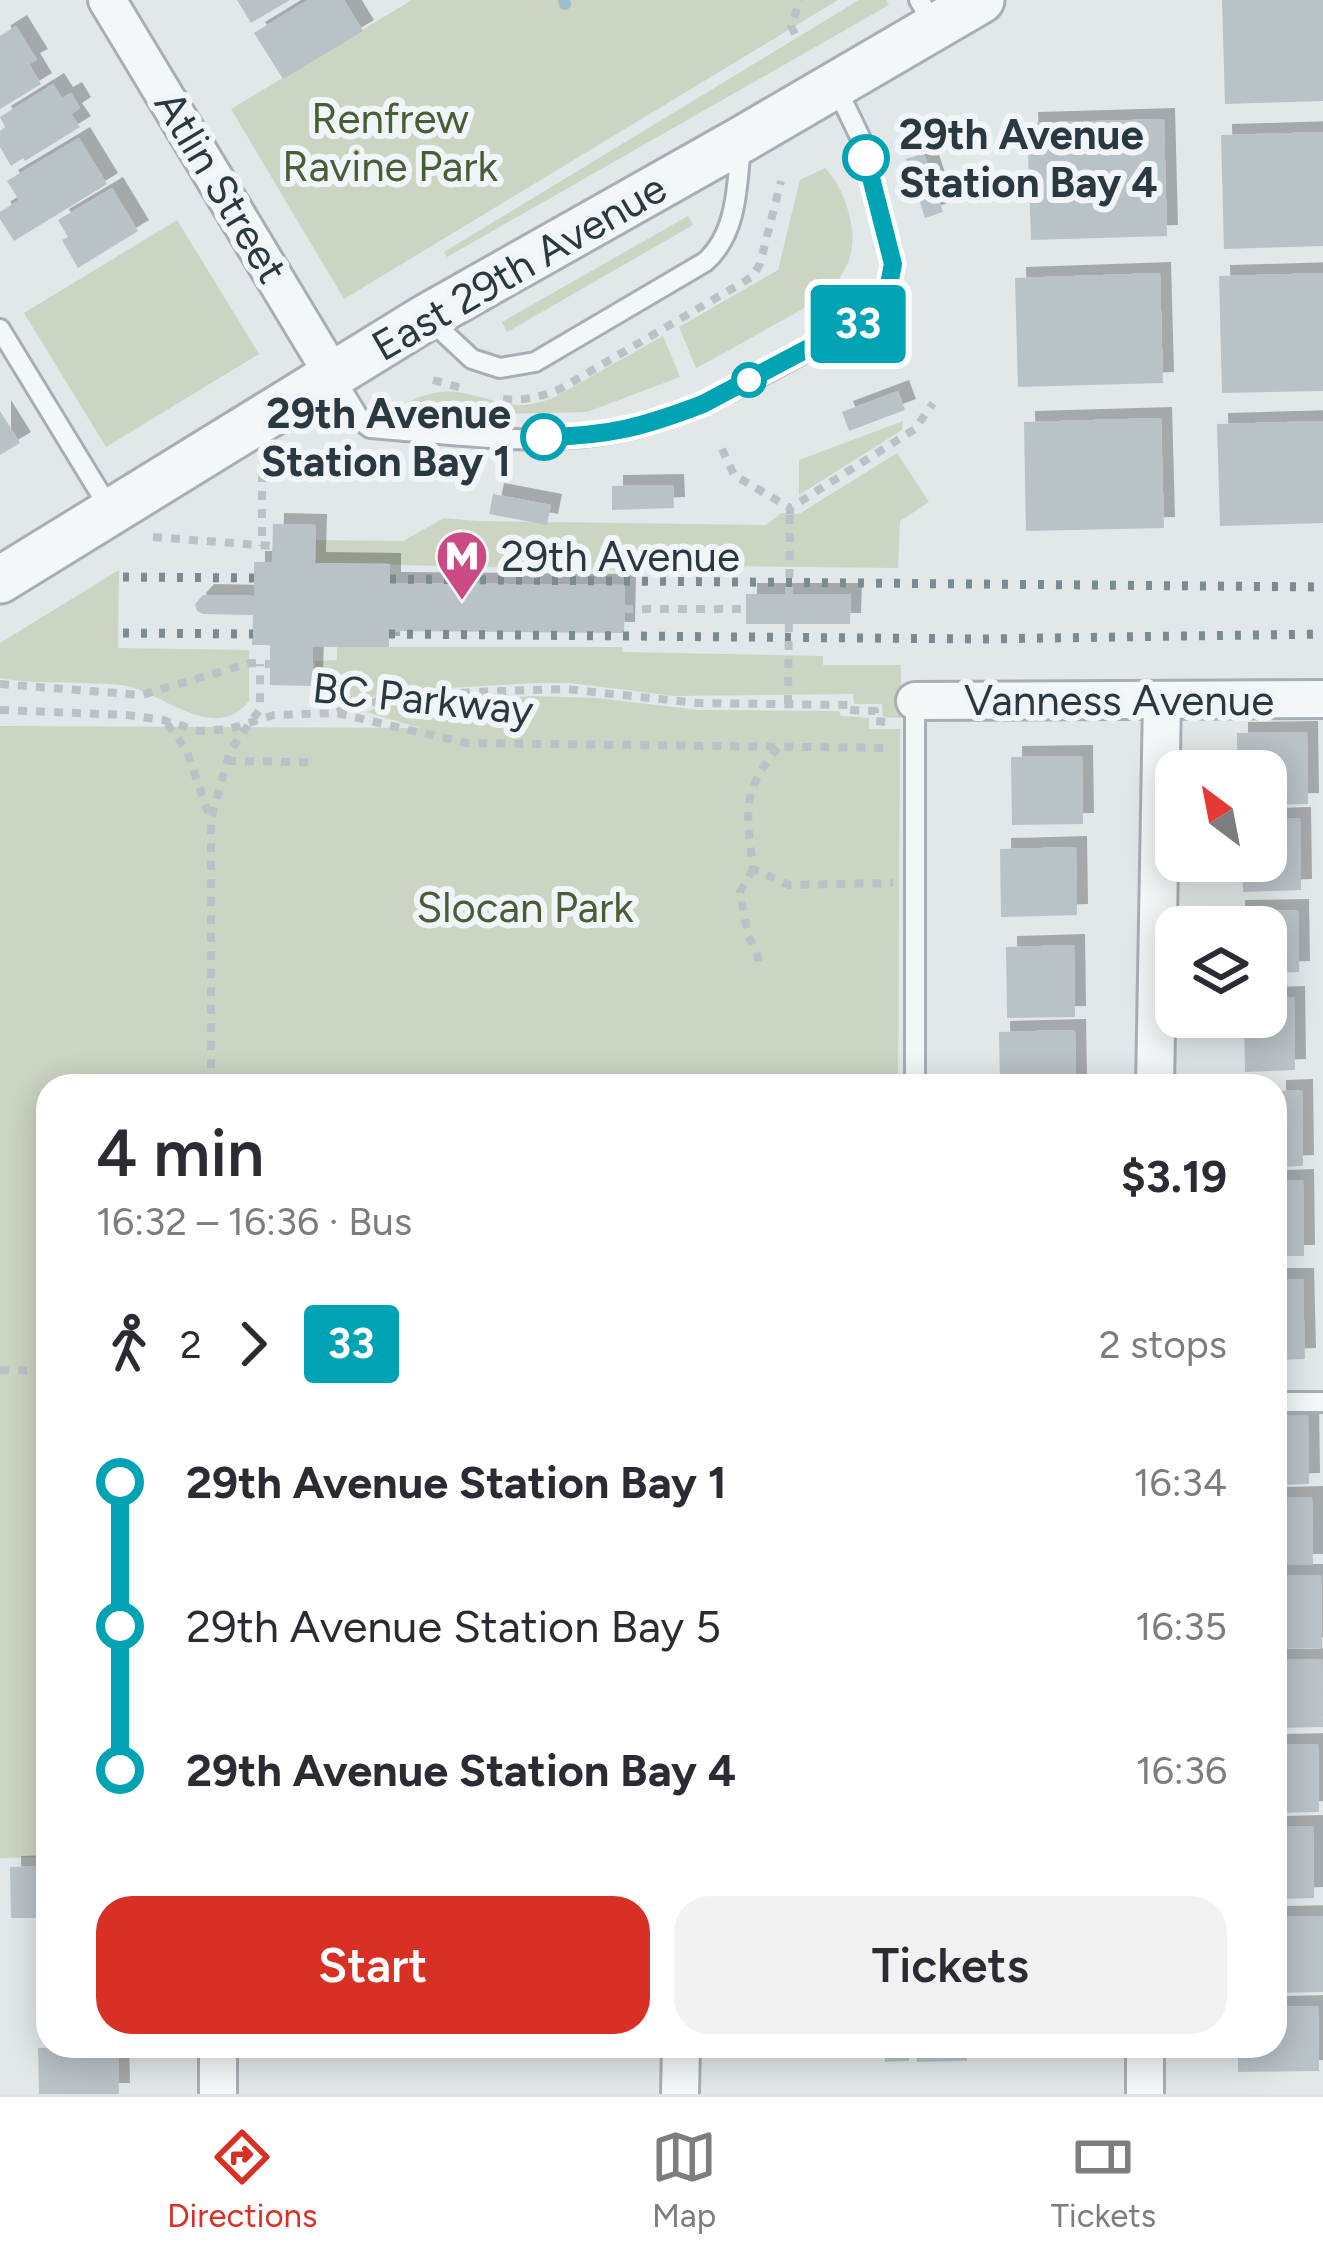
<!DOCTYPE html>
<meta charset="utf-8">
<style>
:root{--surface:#fff;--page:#f2f2f3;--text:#2b2b33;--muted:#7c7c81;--line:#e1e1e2;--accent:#d93025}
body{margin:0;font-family:Figtree,sans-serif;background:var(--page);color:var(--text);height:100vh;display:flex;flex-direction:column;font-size:45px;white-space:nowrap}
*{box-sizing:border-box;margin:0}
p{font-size:39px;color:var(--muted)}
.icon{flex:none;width:66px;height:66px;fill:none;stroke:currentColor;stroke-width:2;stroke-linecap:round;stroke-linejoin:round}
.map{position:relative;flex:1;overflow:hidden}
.drawer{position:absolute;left:36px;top:1074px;width:1251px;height:984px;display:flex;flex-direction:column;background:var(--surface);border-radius:36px;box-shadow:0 6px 30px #0003}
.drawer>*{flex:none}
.badge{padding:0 24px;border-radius:9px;font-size:42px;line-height:78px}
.needle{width:78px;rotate:328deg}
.controls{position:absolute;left:1155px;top:750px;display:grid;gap:24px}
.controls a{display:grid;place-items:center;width:132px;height:132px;border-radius:24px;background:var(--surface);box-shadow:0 6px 30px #0003;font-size:60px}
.map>.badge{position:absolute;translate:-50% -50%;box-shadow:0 0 0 6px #fff}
.legs{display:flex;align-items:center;gap:18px;height:132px;padding:0 60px;font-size:39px}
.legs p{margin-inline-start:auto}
.headline{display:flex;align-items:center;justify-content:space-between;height:204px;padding:0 60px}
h1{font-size:66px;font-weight:600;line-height:90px}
.cta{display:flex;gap:24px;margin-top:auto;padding:24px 60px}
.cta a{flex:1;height:138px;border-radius:36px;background:var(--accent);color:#fff;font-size:48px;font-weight:600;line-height:138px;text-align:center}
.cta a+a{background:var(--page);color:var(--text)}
ul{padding:0 60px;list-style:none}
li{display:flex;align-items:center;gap:42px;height:144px;font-size:45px}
li i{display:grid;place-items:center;width:18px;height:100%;margin:0 15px;background:currentColor}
li i::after{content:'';width:30px;height:30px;margin:-15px;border:9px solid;border-radius:50%;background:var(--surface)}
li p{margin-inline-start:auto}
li:first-child i{background:linear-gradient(#0000 50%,currentColor 0)}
li:last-child i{background:linear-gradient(currentColor 50%,#0000 0)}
.dock{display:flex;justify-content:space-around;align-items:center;height:168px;border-top:3px solid var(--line);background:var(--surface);font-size:33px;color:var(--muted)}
.dock a{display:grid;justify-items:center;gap:6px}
.dock .on{color:var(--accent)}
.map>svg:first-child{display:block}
.green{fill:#ccd4c3}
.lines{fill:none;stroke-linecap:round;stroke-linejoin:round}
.stream{stroke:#9ebfc9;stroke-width:12}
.building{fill:#b9c2c7;filter:url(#shadow)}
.service-casing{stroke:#a7afb4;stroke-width:24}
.minor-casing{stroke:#a7afb4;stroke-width:42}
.tertiary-casing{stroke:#a7afb4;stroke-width:51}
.path{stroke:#bbc2c5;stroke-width:8;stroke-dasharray:9 9;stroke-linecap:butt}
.service{stroke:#f4f7f8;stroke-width:18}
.minor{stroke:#f4f7f8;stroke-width:36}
.tertiary{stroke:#f4f7f8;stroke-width:45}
.rail{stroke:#7b8b93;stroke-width:9;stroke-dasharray:6 12;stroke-linecap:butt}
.path-bridge{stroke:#bbc2c5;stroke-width:8;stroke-dasharray:9 9;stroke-linecap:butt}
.line-1-casing{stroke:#fff;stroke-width:27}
.line-1{stroke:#00a3b4;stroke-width:18}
.stop-1-dot{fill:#fff;stroke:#00a3b4;stroke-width:6}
.labels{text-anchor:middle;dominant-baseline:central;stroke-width:12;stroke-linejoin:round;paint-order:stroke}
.park-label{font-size:42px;fill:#495d38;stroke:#f1f5f7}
.stop-label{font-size:42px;font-weight:bold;fill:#2a3941;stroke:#f1f5f7;text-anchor:start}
.street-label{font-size:42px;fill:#2a3941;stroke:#f1f5f7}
.poi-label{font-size:42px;fill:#2a3941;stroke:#f1f5f7;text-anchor:start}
</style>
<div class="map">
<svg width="1323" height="2094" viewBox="0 0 1323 2094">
<defs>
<filter id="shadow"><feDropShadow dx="11" dy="-11" stdDeviation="0" flood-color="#0004"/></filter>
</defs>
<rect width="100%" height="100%" fill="#e2e7ea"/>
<path class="green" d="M412,0H838L344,299L231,109Z
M859,0H886L889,5L447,257L444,252Z
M825,168C838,181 846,200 850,218C864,279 815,303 770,327C746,341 721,355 696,368L679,327L778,270L800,180Z
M688,216L693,225L507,332L502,322Z
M177,220L259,354L106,447L24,313Z
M663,336L680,377L587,412L496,414L414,407L406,403C421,396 438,390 455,392C498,397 506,415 553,398Z
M903,421L902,430L799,495V460Z
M897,453L929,502L900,521L898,568L623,565L622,570L315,563V540L403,541L444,518L477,521L766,525L781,513L799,514Z
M119,570L118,648L249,650V701C214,746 160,689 121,685C81,681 40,685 0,678V643Z
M337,647H622V652L823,656V665H901V718L883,717L882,704H854L853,694L675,696L569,683H535L409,690L346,702H315V661L337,660Z
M532,696L596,698L699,710L839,711L841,716L869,718V729H900L898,1086H48V1857L0,1858V726L420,728L366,712L382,706L399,704Z"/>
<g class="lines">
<path class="stream" d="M564,0L565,4"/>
</g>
<path class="building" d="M237,0H290L251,23Z
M308,0H344L363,31L283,79L254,33Z
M1222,0H1323V101L1225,104Z
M16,26L37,60L29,64L41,84L0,109V36Z
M53,84L62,98L71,93L80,108L71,114L80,127L25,161L23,158L11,166L0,147V131L5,127L0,117Z
M1164,119L1167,236L1031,240L1027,123Z
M1323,132V246L1224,249L1221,135Z
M79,138L107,184L14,241L0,219V212L19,200L7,181Z
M924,153L943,212L925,218L906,159Z
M112,188L138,231L78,268L62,240L68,237L58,220Z
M1160,273L1163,383L1018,387L1015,278Z
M1323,273V391L1222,393L1219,276Z
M898,391L905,410L849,431L842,412Z
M0,411L20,443L0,455Z
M1161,418L1164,528L1026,531L1024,422Z
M1323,421V523L1220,526L1217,424Z
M673,485L674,508L612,510V486Z
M493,494L551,505L547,525L489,514Z
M273,524L316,525L315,563L390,564V583L625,585L624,633L389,631V647H313L312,686L270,685V645H252L253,615L203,614L197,611L195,604L203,595L254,596V562H272Z
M746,594H851L850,624H746Z
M1307,732L1308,804L1266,805V771H1237V733Z
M1082,756L1083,824L1012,825L1011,757Z
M1300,818L1301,890L1243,892V861H1266V819Z
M1076,847L1077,915L1001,917L1000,849Z
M1298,910L1299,972L1266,973V927H1234V911Z
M1074,945L1075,1017L1007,1018L1006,947Z
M1294,997L1295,1070L1245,1072L1244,1017H1266V998Z
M1075,1030L1076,1086H1000L999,1032Z
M1302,1090L1303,1166L1275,1167V1091Z
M1303,1180L1304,1256H1275V1181Z
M1275,1279H1303L1305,1359L1275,1360Z
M1308,1415L1309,1484L1275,1485V1416Z
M1312,1497L1313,1565H1275V1498Z
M1275,1575H1321L1322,1648L1275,1649Z
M1322,1659L1323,1727L1275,1728V1660Z
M1318,1744L1319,1812L1275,1813V1745Z
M1313,1826L1314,1898L1275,1899V1827Z
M48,1866V1918H11L10,1867Z
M1323,1916V1992L1275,1993V1917Z
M38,1930H48V1981H39Z
M41,1989H48V2039H42Z
M1318,2006L1319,2071L1238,2072V2046H1275V2007Z
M514,2046H566V2056L514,2057Z
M796,2046H850L849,2051L796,2050Z
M856,2046H909V2061L885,2062V2057L856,2056Z
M916,2046H967V2061L917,2062Z
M986,2046H1027V2054H986Z
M1033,2046H1086V2053H1033Z
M118,2047L119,2094H39L38,2048Z"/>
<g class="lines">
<g class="service-casing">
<path id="service" d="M919,0L935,26
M427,317L472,359L500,368L535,362L705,262C738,233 737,184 741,144
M0,329L111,511
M333,375L361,421L370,428C451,434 537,448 617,432C701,416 784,362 859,323C881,308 893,291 893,264L860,137L835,85
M915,701V1086
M1275,1402H1323"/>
</g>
<g class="minor-casing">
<path id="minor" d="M107,0L333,375
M915,701L1323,699
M1155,1086L1162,700
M218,2046V2094
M680,2094L681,2046
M1145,2094V2046"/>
</g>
<g class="tertiary-casing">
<path id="tertiary" d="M0,580L427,317L741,140L981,0"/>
</g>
<path class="path" d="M795,34L791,26L800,0
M433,380L465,389
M503,399C524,401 540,397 560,389L752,277L760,264L781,181
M722,449L734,475L790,508
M262,473V546
M790,514V508L915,429L933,403
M153,537L272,546
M789,599L843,601L844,614H810
M283,606H293
M624,609H746
M0,684L142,695L250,663L270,664
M0,710L127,715L163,720L199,731L229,729L274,715L336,713L466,743L890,748
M337,712L378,701L472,692L566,689L697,703L848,705L847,710L875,711V721L886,722
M167,724L186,749L210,818
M778,748C740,792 747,815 753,869L789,885L893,883
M227,761L309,762
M753,869L740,892L748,936L757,951L759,969
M211,1086V819L230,751L260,709V664
M0,1370L48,1371"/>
<use href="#service" class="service"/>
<use href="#minor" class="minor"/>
<use href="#tertiary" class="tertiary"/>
<path class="rail" d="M123,577L254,578
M390,579L1323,587
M123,633L253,634
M389,634L982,639L1323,634"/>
<path class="path-bridge" d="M788,704L790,514"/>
</g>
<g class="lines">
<g class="line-1-casing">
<path id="line-1" d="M544,437C609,436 643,427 703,404L871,315L887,295L893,264L866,158"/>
</g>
<use href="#line-1" class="line-1"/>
</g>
<defs>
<g id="metro-pin" transform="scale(2.7)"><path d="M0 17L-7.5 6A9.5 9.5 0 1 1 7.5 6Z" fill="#cc4a83" stroke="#f1f5f7"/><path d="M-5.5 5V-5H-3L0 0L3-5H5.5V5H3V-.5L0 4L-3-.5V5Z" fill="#fff"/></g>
</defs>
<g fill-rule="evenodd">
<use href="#metro-pin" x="462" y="556"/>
</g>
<g class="stop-1-dot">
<circle cx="866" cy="158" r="21"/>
<circle cx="749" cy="380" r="15"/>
<circle cx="544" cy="437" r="21"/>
</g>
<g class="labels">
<g class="park-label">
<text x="390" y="118">Renfrew<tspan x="390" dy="48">Ravine Park</tspan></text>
<text x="525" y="907">Slocan Park</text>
</g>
<g class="stop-label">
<text x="899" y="134">29th Avenue<tspan x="899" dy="48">Station Bay 4</tspan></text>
<text x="511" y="413" text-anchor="end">29th Avenue<tspan x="511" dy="48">Station Bay 1</tspan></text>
</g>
<g class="street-label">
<text transform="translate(221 187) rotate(59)">Atlin Street</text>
<text transform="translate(519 267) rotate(-30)">East 29th Avenue</text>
<text transform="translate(423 699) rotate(6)">BC Parkway</text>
<text x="1119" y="700">Vanness Avenue</text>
</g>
<g class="poi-label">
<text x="501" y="556">29th Avenue</text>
</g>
</g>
</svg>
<div class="controls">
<a><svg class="needle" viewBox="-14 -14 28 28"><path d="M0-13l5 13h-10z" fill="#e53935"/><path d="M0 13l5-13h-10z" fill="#7c7c81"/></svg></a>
<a><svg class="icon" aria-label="layers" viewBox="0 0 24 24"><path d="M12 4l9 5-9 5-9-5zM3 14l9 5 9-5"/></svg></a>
</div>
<b class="badge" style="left:858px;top:324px;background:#00a3b4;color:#fff">33</b>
<section class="drawer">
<div class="headline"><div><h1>4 min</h1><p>16:32 – 16:36 · Bus</p></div><b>$3.19</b></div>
<div class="legs"><svg class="icon" aria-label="walk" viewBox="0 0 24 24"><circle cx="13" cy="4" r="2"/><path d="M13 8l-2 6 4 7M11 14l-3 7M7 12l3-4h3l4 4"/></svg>2<svg class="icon" aria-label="forward" viewBox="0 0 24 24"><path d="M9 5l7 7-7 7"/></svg><b class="badge" style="background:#00a3b4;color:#fff">33</b><p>2 stops</p></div>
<ul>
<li><i style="color:#00a3b4"></i><b>29th Avenue Station Bay 1</b><p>16:34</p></li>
<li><i style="color:#00a3b4"></i><span>29th Avenue Station Bay 5</span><p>16:35</p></li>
<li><i style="color:#00a3b4"></i><b>29th Avenue Station Bay 4</b><p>16:36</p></li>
</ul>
<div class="cta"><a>Start</a><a>Tickets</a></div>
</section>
</div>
<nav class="dock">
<a class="on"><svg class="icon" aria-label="directions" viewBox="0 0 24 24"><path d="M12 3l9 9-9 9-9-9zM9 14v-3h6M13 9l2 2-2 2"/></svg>Directions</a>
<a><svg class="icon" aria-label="map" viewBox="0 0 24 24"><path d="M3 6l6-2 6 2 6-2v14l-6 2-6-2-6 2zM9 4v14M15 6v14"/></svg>Map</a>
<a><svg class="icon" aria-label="tickets" viewBox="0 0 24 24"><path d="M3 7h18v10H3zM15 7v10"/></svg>Tickets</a>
</nav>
